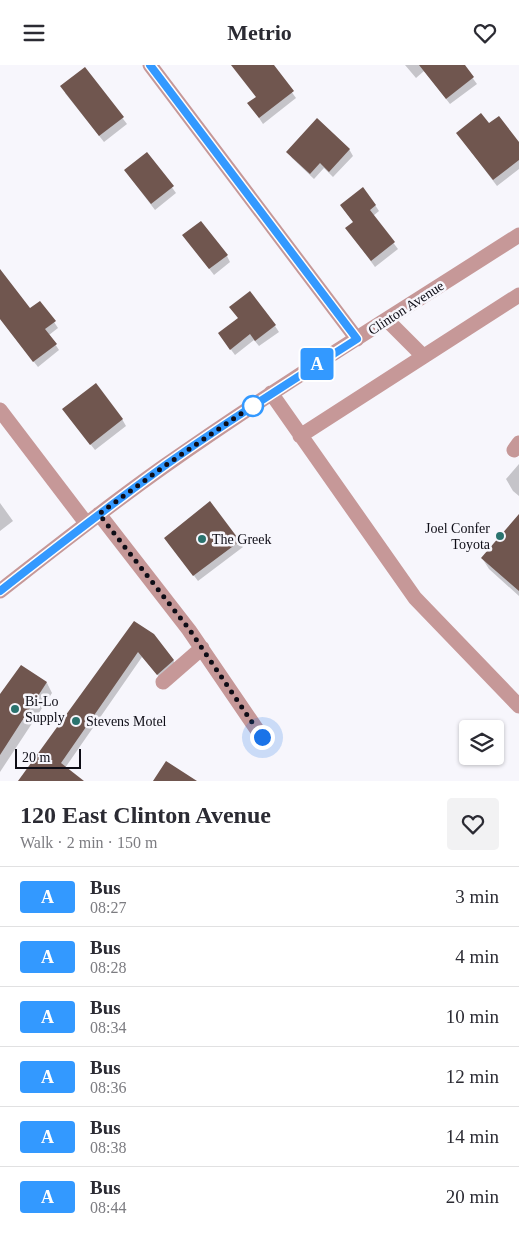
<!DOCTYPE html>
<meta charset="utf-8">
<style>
:root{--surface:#fff;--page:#f2f2f3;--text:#2b2b33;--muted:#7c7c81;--line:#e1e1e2}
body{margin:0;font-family:Georgia,serif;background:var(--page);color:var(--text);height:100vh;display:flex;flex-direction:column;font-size:19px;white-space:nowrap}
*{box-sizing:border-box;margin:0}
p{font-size:16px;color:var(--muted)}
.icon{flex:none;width:28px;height:28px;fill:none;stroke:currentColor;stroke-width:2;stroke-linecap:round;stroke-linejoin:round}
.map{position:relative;height:716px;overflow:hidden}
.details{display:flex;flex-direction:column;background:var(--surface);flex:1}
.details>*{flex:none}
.badge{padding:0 10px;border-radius:4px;font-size:18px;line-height:32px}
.tools{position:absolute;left:459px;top:655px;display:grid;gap:10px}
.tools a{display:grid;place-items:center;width:45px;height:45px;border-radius:5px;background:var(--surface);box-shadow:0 1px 4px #0004;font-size:25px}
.scale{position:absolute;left:15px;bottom:12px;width:66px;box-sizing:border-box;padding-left:5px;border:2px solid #0e0d16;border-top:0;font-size:14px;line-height:18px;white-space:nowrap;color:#0e0d16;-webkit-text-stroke:4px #f7f6fc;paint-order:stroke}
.you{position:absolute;width:25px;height:25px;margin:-12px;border:4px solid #fff;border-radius:50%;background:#1a73e8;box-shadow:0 0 0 8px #1a73e833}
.map>.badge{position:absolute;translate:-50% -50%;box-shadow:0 0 0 2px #fff}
.round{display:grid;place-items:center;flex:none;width:52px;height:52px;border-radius:5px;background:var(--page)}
.headline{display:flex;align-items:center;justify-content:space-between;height:85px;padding:0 20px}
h1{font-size:24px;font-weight:800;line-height:38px}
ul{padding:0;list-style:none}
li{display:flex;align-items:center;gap:15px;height:60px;padding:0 20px;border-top:1px solid var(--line)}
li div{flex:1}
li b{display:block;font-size:19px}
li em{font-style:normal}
li .badge{min-width:55px;font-weight:700;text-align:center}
header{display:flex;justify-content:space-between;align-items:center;height:65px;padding:0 20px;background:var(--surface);font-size:22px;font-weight:800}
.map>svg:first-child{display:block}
.shadow{fill:#0003}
.building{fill:#70564f}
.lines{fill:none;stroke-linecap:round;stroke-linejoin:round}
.minor{stroke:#c69898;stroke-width:15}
.line-casing{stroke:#fff;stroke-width:11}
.line{stroke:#39f;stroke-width:8}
.walk{stroke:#0e0d16;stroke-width:5;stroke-dasharray:0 9}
.stop-dot{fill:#fff;stroke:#39f;stroke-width:2.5}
.poi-dot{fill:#2a736e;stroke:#f7f6fc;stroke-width:2}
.labels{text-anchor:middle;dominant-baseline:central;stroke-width:5;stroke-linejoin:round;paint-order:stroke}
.street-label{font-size:14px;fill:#0e0d16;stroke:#f7f6fc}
.poi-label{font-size:14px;fill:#0e0d16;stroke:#f7f6fc;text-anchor:start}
</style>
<header><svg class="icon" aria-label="menu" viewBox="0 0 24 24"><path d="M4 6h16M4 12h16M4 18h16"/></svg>Metrio<svg class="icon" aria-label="heart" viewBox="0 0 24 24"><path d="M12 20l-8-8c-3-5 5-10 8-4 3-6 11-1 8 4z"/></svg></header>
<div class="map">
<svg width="519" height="716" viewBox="0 0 519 716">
<rect width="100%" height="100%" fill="#f7f6fc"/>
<path class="shadow" d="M232,0H272L296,33L263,59L249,38L257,32Z
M405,0H463L477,19L450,39L424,6L416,13Z
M85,4L127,59L104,77L65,28Z
M489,60L519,79V104L497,121L457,68Z
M349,84L353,91L333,112L324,103L314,114L292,93L288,87Z
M147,88L176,128L155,145L129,111Z
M375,140L379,146L373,151L398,184L375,202L347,164L354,158L341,141Z
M188,176L227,191L230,197L214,210Z
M0,206L30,245L54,257L58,263L49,270L59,285L38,302L0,254Z
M275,261L279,267L259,281L254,275L235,290L223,274Z
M68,351L122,354L126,361L95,385Z
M519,399V431L513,426L506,414Z
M0,438L13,456L0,466Z
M519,451V531L489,504L482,493Z
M239,476L243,482L198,516L170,479Z
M135,558L173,595L177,602L162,615L142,592L65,703L75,716H21Z
M21,601L47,618L52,628L0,707V631Z"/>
<path class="building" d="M231,0H274L294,26L259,53L247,38L256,32Z
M419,0H465L474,12L446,34Z
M85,2L124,52L99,71L60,21Z
M481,48L489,58L499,51L519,77V95L493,115L456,68Z
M317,53L350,84L329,107L320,98L310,109L286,87Z
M147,87L174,121L151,139L124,105Z
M363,122L376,140L370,145L395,177L371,196L345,163L353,157L340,140Z
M201,156L228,190L209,204L182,170Z
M0,204L30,243L40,236L56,256L45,264L57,279L33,297L0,254Z
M250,226L276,260L255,276L250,269L230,285L218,268L238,253L229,242Z
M96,318L123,354L90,380L62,344Z
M210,436L240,476L193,511L164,473Z
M519,449V526L481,493Z
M134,556L154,569L174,595L157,610L138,587L61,698L84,716H18Z
M21,600L47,617L0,690V629Z
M166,696L197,716H153Z"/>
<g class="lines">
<path class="minor" d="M150,0L357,274
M387,255L423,291
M271,328L415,533L519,641
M0,345L86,458
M300,371L519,230
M514,385L519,378
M99,449L189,565L262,672
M0,526C55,483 109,440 166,400C281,319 401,246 519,170
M163,617L202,583"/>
</g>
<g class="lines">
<g class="line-casing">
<path id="line" d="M0,526C55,483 110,440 167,399C229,355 293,315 357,274L150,0"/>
</g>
<use href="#line" class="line"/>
<path class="walk" d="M253,341L258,337L166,400L99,449L189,564L262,672"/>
</g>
<circle class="stop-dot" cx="253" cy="341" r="10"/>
<g class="poi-dot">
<circle cx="500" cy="471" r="5"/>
<circle cx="202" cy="474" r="5"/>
<circle cx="15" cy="644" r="5"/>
<circle cx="76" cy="656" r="5"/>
</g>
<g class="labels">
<g class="street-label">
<text transform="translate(406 243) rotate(-33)">Clinton Avenue</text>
</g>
<g class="poi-label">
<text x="490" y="463" text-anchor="end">Joel Confer<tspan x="490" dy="16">Toyota</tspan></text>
<text x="212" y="474">The Greek</text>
<text x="25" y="636">Bi-Lo<tspan x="25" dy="16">Supply</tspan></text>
<text x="86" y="656">Stevens Motel</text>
</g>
</g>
</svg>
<div class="tools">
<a><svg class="icon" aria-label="layers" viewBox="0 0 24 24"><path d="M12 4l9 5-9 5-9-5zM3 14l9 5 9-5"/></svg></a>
</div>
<div class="scale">20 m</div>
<div class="you" style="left:262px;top:672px"></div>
<b class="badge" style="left:317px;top:299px;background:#39f;color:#fff">A</b>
</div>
<section class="details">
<div class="headline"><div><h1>120 East Clinton Avenue</h1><p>Walk · 2 min · 150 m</p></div><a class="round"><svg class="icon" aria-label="heart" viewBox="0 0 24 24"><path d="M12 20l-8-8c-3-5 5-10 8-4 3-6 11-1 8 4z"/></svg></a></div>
<ul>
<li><span class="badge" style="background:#39f;color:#fff">A</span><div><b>Bus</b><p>08:27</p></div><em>3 min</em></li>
<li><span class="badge" style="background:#39f;color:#fff">A</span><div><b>Bus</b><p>08:28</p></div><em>4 min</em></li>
<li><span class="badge" style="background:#39f;color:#fff">A</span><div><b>Bus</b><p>08:34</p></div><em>10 min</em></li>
<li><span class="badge" style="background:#39f;color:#fff">A</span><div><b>Bus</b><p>08:36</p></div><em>12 min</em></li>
<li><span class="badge" style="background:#39f;color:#fff">A</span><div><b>Bus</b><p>08:38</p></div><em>14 min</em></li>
<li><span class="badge" style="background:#39f;color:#fff">A</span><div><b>Bus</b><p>08:44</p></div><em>20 min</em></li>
</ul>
</section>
